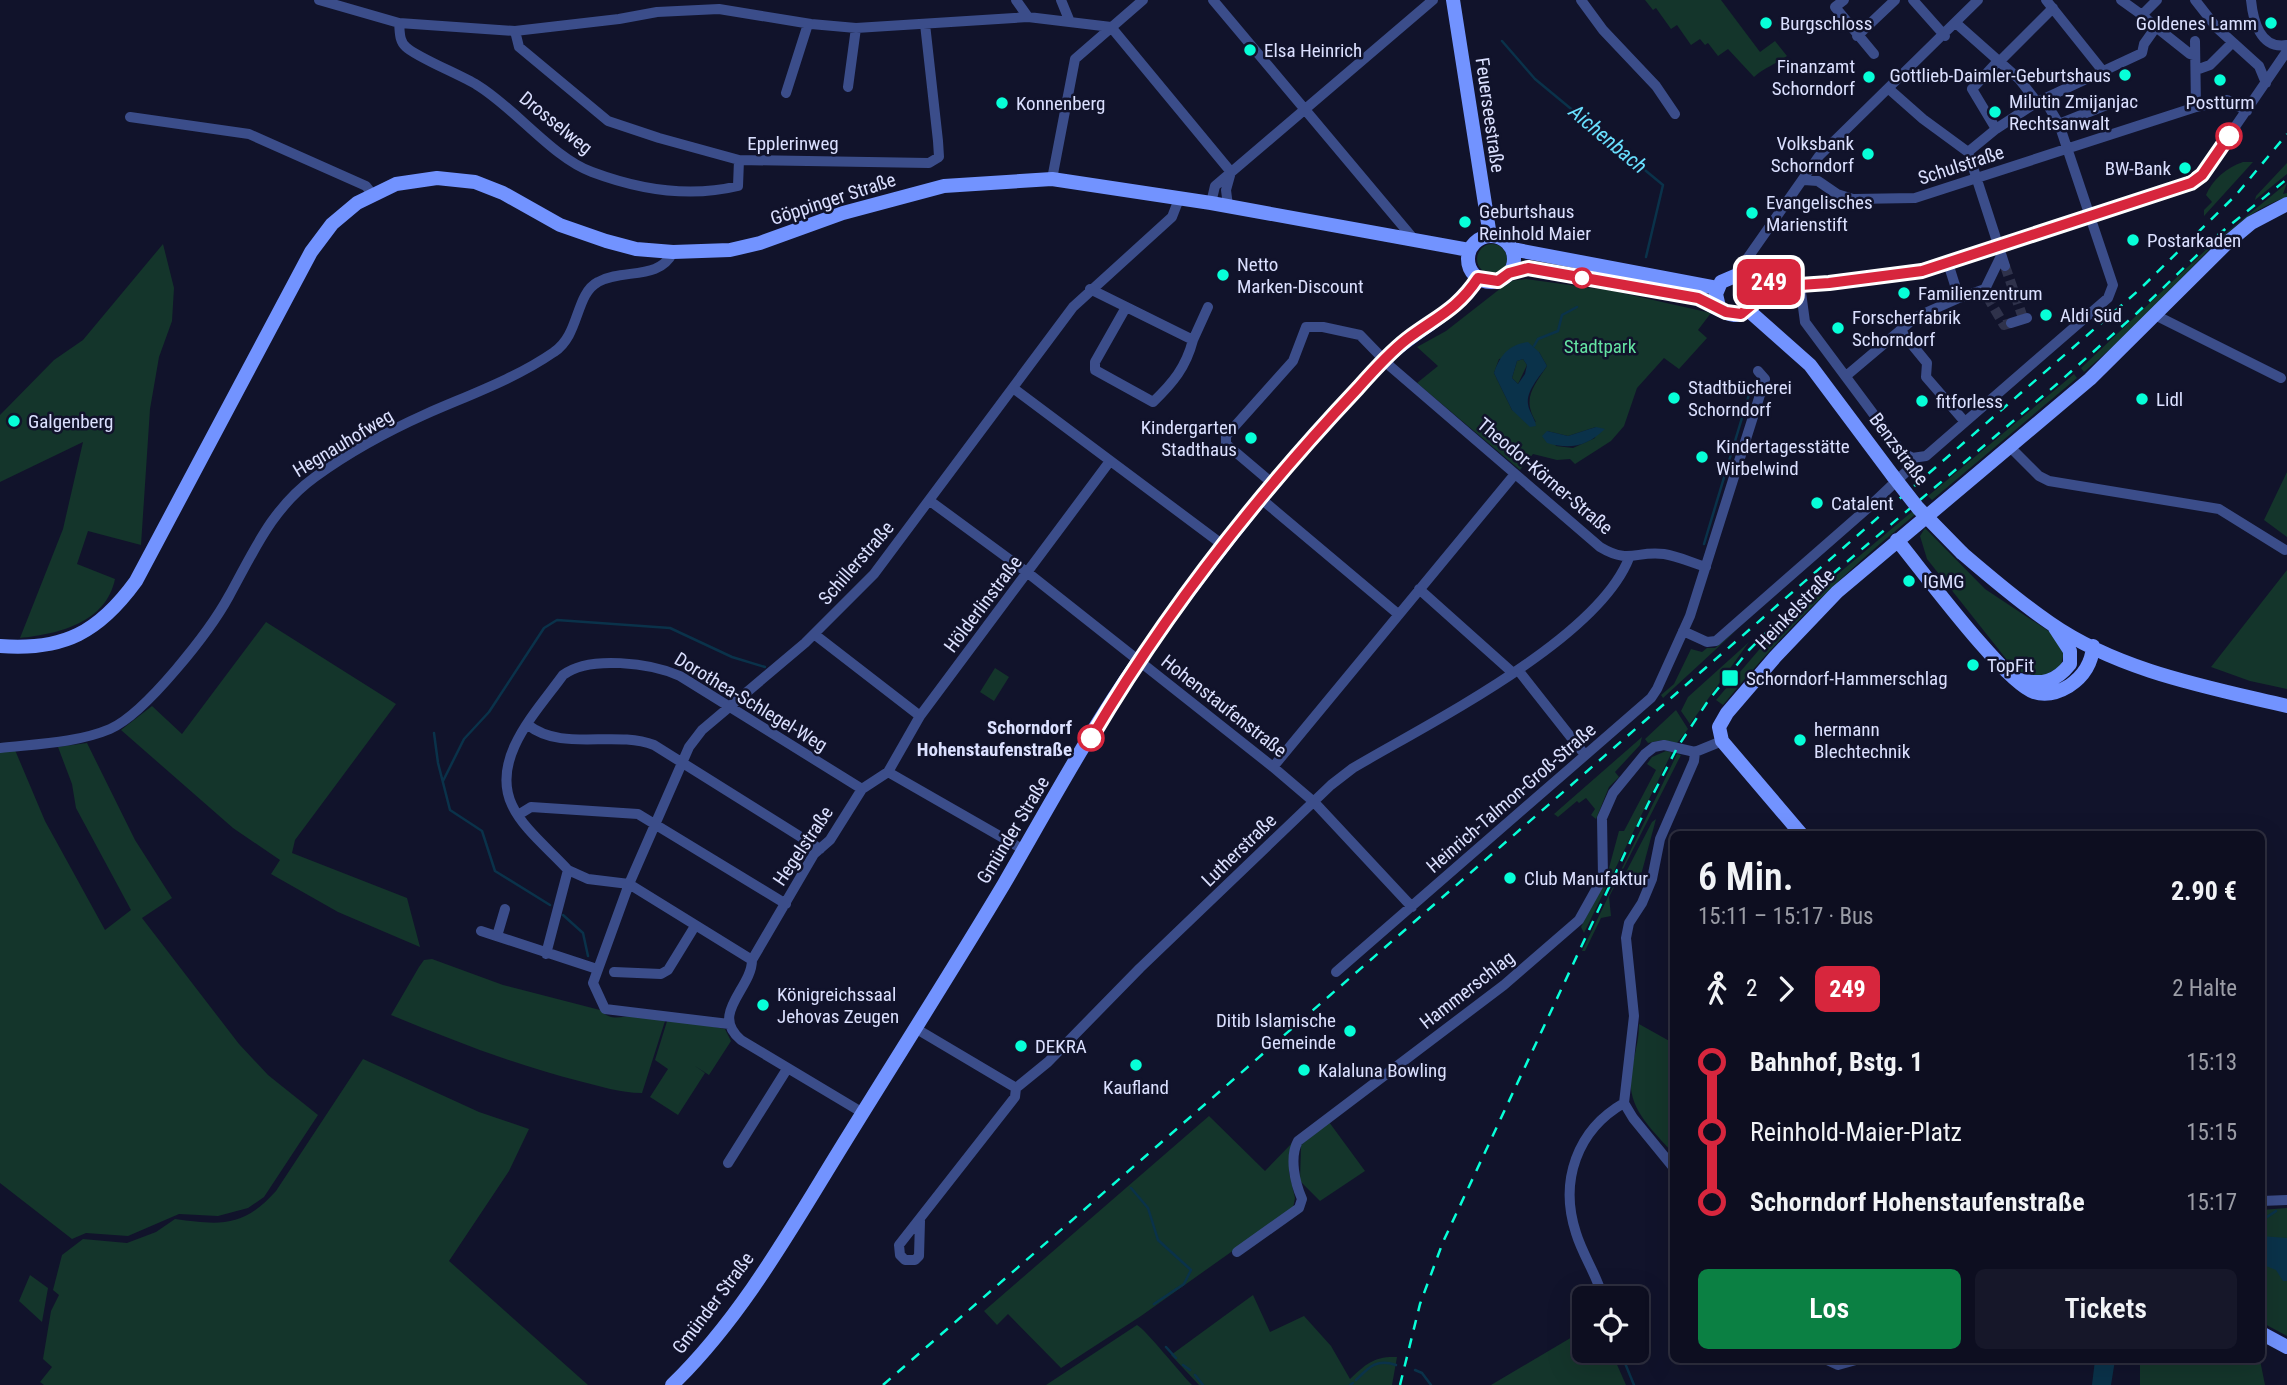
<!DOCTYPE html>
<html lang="de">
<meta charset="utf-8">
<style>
:root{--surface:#0d0e20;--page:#161729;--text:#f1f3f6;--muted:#9a9ca5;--line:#2d2e3e;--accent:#0b8043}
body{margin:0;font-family:"Roboto Condensed",sans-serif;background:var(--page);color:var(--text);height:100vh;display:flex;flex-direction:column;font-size:26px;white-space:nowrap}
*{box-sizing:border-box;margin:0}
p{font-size:23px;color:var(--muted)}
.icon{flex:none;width:38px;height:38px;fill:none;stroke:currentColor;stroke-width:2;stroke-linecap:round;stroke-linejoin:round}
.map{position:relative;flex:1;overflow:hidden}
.details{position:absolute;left:1670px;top:831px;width:595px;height:532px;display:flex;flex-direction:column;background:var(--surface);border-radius:10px;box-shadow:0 7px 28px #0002,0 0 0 2px var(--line)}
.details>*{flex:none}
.badge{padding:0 14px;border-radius:10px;font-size:24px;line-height:46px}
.fabs{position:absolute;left:1572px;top:1286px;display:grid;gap:14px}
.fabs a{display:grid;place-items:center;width:77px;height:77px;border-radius:10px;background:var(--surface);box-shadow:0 7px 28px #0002,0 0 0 2px var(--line);font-size:35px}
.map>.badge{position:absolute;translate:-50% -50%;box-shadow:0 0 0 4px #fff}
.legs{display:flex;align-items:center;gap:10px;height:77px;padding:0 28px;font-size:23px}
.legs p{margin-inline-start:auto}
.headline{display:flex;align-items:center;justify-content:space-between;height:119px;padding:0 28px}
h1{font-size:38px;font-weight:600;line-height:52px}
.button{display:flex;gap:14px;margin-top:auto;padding:14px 28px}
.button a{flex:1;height:80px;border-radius:10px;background:var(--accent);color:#fff;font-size:28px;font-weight:600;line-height:80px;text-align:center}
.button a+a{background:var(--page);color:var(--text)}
ul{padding:0 28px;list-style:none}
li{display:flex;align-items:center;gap:24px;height:70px;font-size:26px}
li i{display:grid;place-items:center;width:10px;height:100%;margin:0 9px;background:currentColor}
li i::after{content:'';width:18px;height:18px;margin:-9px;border:5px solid;border-radius:50%;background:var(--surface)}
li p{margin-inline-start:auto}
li:first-child i{background:linear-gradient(#0000 50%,currentColor 0)}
li:last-child i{background:linear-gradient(currentColor 50%,#0000 0)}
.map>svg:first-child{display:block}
.green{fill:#14352b;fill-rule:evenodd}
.water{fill:#0a324a;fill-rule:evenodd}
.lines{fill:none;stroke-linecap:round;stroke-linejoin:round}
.stream{stroke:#0a324a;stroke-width:2.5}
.street-tunnel{stroke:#2f324b;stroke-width:10;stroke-dasharray:10 5;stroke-linecap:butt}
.street{stroke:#3b4d8a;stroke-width:10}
.secondary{stroke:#7293ff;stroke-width:14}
.rail{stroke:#07ffd8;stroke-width:2.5;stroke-dasharray:10 9;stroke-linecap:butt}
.secondary-bridge{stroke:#7293ff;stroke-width:14}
.line-1-casing{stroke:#fff;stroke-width:16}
.line-1{stroke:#d7263d;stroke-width:10}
.poi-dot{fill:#07ffd8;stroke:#11132b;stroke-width:2.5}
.stop-1-dot{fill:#fff;stroke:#d7263d;stroke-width:3.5}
.labels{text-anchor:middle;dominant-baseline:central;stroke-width:5;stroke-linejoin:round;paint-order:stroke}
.poi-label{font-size:19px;fill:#dbe0ff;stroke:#11132b;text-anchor:start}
.street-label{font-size:19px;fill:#dbe0ff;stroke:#11132b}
.park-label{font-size:19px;fill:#64e2a2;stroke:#11132b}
.stop-label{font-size:19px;font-weight:bold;fill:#dbe0ff;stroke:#11132b;text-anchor:end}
.water-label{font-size:21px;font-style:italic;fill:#69e0ff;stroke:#11132b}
</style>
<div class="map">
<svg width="2287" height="1385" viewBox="0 0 2287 1385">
<rect width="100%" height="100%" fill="#11132b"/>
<path class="green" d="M1645,0H1721L1760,52L1775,41L1787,56C1776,64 1764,68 1754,77L1728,49L1718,56L1708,43L1705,45L1700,39L1691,45L1677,25L1671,29L1656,8L1653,10Z
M2243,162H2253L2204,216V210L2212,202L2206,195C2212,180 2227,167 2243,162Z
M2287,163V174L2255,200L2256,196Z
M2287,183L2283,194L2287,193V197C2232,215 2192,270 2152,310C2130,332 2107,352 2084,372L2081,368L2210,246Z
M1477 259a15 15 0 1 1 30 0a15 15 0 1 1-30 0Z
M163,244L174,288L172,321L159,357L150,409L141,545L88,531L77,564L115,579C106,623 58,634 20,638L63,529L83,442L0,482V415L54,360L83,340Z
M1526,279L1613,291L1711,313L1698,330L1707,338L1679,369L1664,358L1637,388L1624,426L1611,441L1575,464L1570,459L1557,460L1533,454L1520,470L1417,383L1438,366L1417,347L1446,331L1510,281ZM1539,352L1547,366C1533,387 1522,399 1536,422L1512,410L1494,373L1499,359ZM1596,427L1595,438L1573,448L1556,446L1547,431L1568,436Z
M1523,359L1527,365L1518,384L1512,378L1517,361Z
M2074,374L2077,378L1932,500L1928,496Z
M2287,472V537L2264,520Z
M1914,510L1917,513C1843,573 1783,632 1723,705L1716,700L1788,616Z
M1925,528L1985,589L2050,632L2064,651L2061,666L2042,677L2021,672L2007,660L1927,559L1920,536Z
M2287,570V689L2250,681L2211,667Z
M266,622L396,704L295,840L292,853L407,898L420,947L338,912L271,874L280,860L233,828L121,730L152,706L182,734Z
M1739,628L1663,698L1661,695L1674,684L1691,649L1702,652L1707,648H1715Z
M1749,642L1690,724L1681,711L1688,697Z
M995,668L1009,677L994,701L980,692Z
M1676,710L1688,729L1677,743L1663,740L1648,743L1645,739Z
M1642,737L1640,745L1615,772L1619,777L1609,787L1596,819L1591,815L1595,809L1586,798L1579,803L1577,801L1558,817L1554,814Z
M87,743L135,840L172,898L142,918L239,1044L268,1075L318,1115L264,1197L248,1208L218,1216L179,1214L128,1236L86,1233L72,1239L0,1183V751L15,750L45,821L105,930L131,910L76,808L72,784L58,747Z
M1666,751L1672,752L1584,933L1581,927L1606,879L1619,831H1624L1656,770L1647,764L1652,757Z
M1677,754L1681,755L1609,897L1611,916L1601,918L1585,951H1582Z
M1656,819L1641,875L1626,872L1652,822Z
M432,959L503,985L600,1010C612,1022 620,1016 634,1016C644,1016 655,1019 665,1021L642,1093C620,1093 600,1086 579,1081C515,1065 452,1040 391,1015L419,967L424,960Z
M668,1018L725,1029L731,1041L709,1075L695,1066L705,1073L678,1115L650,1097L668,1069L655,1060Z
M1639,1024L1673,1043V1153C1650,1127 1624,1106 1632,1068C1635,1052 1639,1040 1639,1024Z
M363,1059L479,1112L529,1129L509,1171L449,1261L588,1385H44L40,1382L52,1367L43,1359L51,1311L59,1295L53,1290L62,1255L83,1239L127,1243L156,1232L175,1219C220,1225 243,1228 276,1191Z
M1209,1116L1265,1171L1293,1142L1289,1172L1295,1198L1293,1208L1141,1316L1061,1368L1008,1314L997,1325L984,1311Z
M1329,1122L1365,1171L1320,1201L1300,1181L1301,1145Z
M2287,1208V1336L2261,1322V1210Z
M30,1275L48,1288L42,1322L19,1301Z
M1253,1295L1270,1332L1304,1316L1331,1346L1350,1379C1366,1364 1374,1356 1397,1357L1392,1385H1199L1171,1355Z
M1137,1325C1145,1329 1181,1374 1192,1385H1046Z
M1584,1330V1351H1611L1626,1385H1491Z
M2140,1360H2260L2265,1385H2140Z"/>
<path class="water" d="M1528,342L1539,352L1547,366C1540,376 1526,391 1528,404C1529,412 1535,418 1536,426L1530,427L1512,410L1494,373C1500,355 1509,345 1528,342ZM1523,359L1527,365L1525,374L1518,384L1512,378L1517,361Z
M1596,427L1605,429C1587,446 1571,450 1547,443L1542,436L1547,431L1568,436Z
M2261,1236L2287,1238V1281H2283L2276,1270L2261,1264Z
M2095,1360H2115L2111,1385H2092Z"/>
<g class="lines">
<path class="stream" d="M1502,41L1535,79L1663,185L1646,257
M1534,346L1538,339L1558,331L1562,315L1577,307
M1704,544L1751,388
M434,733L438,763L450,810L482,831L495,871L550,905
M443,781L464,739L489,712L544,628L557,620L670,628L732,657L765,667
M563,915L583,933L588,956
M1131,1188L1148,1208L1158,1240L1191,1270L1184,1284L1154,1304
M2261,1221L2276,1211
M1166,1347L1176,1358
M1620,1351L1634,1385
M1183,1365L1190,1370
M1415,1370L1422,1373L1431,1385
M1195,1375L1203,1385
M1356,1380C1369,1367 1377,1358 1396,1365
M1350,1385L1353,1383"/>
<path class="street-tunnel" d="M2005,266L2022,315
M1987,296L2004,325L2011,323"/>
<path class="street" d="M319,0L399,23L515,31L619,19L657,12L719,9L811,24L856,28L1028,17L1111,27
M1016,0L1028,17
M1061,0L1070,22
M1213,0L1412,237
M1581,0L1603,30L1656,86L1675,114
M1844,0L1835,7L1874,54
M1913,0L1945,36
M2046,0L2102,70
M2121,0L2142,15
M2195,0L2217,28L2259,66L2266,83
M2251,0C2253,20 2260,50 2287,45
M399,23C400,32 399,41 406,47C416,57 461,75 477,85C515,108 553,158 592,172C640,190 689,198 738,186L739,160
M1957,24L2019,79L2037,102
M1111,27L1231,172
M2156,27L2190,54L2195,55
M515,31L519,47L608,121L659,138L739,160L929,163L939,157L938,141L925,24
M1857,36L1895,0
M2195,41L2196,107
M2000,61L2053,8
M2196,70L2210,65L2232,43
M848,87L856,28
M1889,89L1923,119L1968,152L2005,266
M786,93L808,24
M130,117L249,134L366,186L373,195
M2059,124L2114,102
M1996,129L1972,89L1999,60
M1968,152L1996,129L2037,102L2142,53L2144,44L2156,27L2142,15L2157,0
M1052,179L1075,59L1143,0
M1804,180L1818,181L1837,194L1853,199L1915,198L2196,107L2227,100L2247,111
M1211,203L1215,186L1433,0
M1228,206L1226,190L1231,172
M1735,276L1819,156L1978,0
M1800,285L1805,322L1901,451L1912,458L1926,456L2108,298L2113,285L2059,124L2044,99
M1090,289L1193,340C1186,367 1173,383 1153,402L1095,370V362L1125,309
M1754,289L1772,281L1800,285L1829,283L1922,271L2191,183L2202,175L2287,51
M1959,298L1985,289L2001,256
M2155,315L2281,378
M2011,323L2027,318
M1900,330L1927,363L1926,377L1965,422
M1193,340L1208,307
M1846,376L1916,317L1959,298L1948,263
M1013,388L1223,545
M2010,447L2039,476L2049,481L2219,509L2285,550
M1272,483L1226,444V436L1293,361L1306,327H1323L1360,335L1391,367L1600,547C1630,565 1636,550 1664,554C1678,556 1692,563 1706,567
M1260,498L1398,614
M930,501L1028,573L1273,767L1314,802L1412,907
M1419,589L1513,673
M1683,631L1707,642L1716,641L1869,507L1907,471L1912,458
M814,634L920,716
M1518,670L1585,755
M528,725C562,752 614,730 654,745L820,849
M0,748C35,744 77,743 110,729C146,713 210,631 229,596C254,551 272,508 315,477C348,453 388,431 426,414C469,395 515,379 554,352C580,335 575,294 598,282C623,268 659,281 673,252
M1273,767L1515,474
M888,772L1024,850
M518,815L531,807L638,814L786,904
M568,870L588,879L629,884L752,960
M481,931L597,969
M497,936L505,909
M546,954L568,870C550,850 523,829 512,805C490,758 538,710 563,675C589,655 651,663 680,676L862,789
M614,972L661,974L668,970L695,926
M1336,972L1651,698L1657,689L1690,616L1765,379L1758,371
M729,1024L605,1009L593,983L629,884L689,747L702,730L805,643L874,574L1073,307L1172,217L1179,199
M915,1028L1016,1088
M1624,1103L1633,1118L1673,1167
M863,1113L741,1040C709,1013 752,989 752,960L814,854L830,840L862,789L888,772L920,716L1110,461
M728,1163L787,1069
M2261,1201L2287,1200
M920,1221L919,1256L915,1260H905L900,1255L899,1245L1015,1097L1016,1088L1048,1062L1140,968L1331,785L1353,768C1429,723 1597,640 1629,558
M1237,1252L1299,1208L1302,1199C1295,1183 1289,1157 1298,1141L1504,985L1579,920L1603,877L1602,818L1613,793L1645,754L1654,747L1664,745L1695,752L1722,741
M1603,1298C1597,1275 1583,1256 1576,1233C1559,1181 1577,1130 1624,1103L1634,1016L1626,938L1629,923L1642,903L1652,879L1660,839L1694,761L1695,752
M1827,1360L1838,1365L1856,1360"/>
<path class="secondary" d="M1453,0L1490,236
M1468 259a23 23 0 1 1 46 0a23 23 0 1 1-46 0Z
M1512,249L1717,288
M1509,273L1528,268C1583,278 1640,285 1695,298C1708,301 1721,314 1734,315C1752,316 1758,297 1751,284L1735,276L1721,282L1716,294L1719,307
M1748,310L1810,365L1893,476
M1897,540C1921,569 2005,683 2034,692C2046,696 2059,692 2069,686C2084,676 2092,662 2093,646
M1962,553C1990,577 2019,602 2050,623C2119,671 2207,687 2287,706
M0,646C64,651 99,632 136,581L311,252L332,224L357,203L396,184L437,178L475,182L503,193L560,225L606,241L636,249L673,252L730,250L760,243L843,213L944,186L1052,179L1211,203L1469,250
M2020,680C2042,685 2056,682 2070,664V651L2055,628
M1802,835L1722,741L1719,727L1727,713L1775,657L1837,592L2090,379L2227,243L2251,223L2287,204
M2261,1333L2287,1347
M672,1385C743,1316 792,1227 844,1143C897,1057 952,971 1004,884C1048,808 1090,730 1140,659C1213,554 1292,456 1380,364C1412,330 1452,318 1478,278"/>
<path class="rail" d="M883,1385L2139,290L2236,195L2287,134
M1400,1385L1420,1304L1443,1242L1648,804L1677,748L1708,701L1749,650L1784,615L2057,384L2137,313L2219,234L2287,179"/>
<path class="secondary-bridge" d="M1893,476L1918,508L1962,553"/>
</g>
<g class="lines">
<g class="line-1-casing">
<path id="line-1" d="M1091,738C1166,611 1257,495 1358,388C1373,371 1389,353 1407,339C1436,317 1457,310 1478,278L1498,281L1509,273L1528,268L1698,298L1726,312L1741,314L1753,304L1754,289L1772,281L1800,285L1829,283L1922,271L2191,183L2202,175L2229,136"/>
</g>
<use href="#line-1" class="line-1"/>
</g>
<g class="poi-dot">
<circle cx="1766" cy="23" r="7"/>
<circle cx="2271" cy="23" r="7"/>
<circle cx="1250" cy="50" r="7"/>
<circle cx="2125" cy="75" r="7"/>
<circle cx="1869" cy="77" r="7"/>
<circle cx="2220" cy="80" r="7"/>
<circle cx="1002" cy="103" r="7"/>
<circle cx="1995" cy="112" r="7"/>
<circle cx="1868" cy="154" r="7"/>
<circle cx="2185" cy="168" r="7"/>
<circle cx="1752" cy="213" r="7"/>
<circle cx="1465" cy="222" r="7"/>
<circle cx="2133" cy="240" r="7"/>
<circle cx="1223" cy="275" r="7"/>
<circle cx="1904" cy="293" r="7"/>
<circle cx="2046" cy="315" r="7"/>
<circle cx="1838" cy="328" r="7"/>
<circle cx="1674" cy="398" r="7"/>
<circle cx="2142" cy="399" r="7"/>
<circle cx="1922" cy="401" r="7"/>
<circle cx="14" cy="421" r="7"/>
<circle cx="1251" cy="438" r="7"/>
<circle cx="1702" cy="457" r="7"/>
<circle cx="1817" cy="503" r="7"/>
<circle cx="1909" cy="581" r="7"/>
<circle cx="1973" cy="665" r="7"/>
<rect x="1721" y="669" width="18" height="18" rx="3.5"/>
<circle cx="1800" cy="740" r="7"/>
<circle cx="1510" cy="878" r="7"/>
<circle cx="763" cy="1005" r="7"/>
<circle cx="1350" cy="1031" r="7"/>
<circle cx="1021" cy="1046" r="7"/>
<circle cx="1136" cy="1065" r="7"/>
<circle cx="1304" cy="1070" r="7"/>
</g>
<g class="stop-1-dot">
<circle cx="2229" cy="136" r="12"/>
<circle cx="1582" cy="278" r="9"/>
<circle cx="1091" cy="738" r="12"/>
</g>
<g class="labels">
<g class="poi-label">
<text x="1780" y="23">Burgschloss</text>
<text x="2257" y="23" text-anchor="end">Goldenes Lamm</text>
<text x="1264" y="50">Elsa Heinrich</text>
<text x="1855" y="66" text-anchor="end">Finanzamt<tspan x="1855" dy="22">Schorndorf</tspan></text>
<text x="2111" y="75" text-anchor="end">Gottlieb-Daimler-Geburtshaus</text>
<text x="2009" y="101">Milutin Zmijanjac<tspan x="2009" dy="22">Rechtsanwalt</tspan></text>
<text x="2220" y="102" text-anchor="middle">Postturm</text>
<text x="1016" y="103">Konnenberg</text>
<text x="1854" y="143" text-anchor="end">Volksbank<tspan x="1854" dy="22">Schorndorf</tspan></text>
<text x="2171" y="168" text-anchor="end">BW-Bank</text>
<text x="1766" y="202">Evangelisches<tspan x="1766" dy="22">Marienstift</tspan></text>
<text x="1479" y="211">Geburtshaus<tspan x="1479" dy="22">Reinhold Maier</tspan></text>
<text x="2147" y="240">Postarkaden</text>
<text x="1237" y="264">Netto<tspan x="1237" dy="22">Marken-Discount</tspan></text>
<text x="1918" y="293">Familienzentrum</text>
<text x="2060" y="315">Aldi Süd</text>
<text x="1852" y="317">Forscherfabrik<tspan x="1852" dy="22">Schorndorf</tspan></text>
<text x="1688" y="387">Stadtbücherei<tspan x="1688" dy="22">Schorndorf</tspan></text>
<text x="2156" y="399">Lidl</text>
<text x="1936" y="401">fitforless</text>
<text x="28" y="421">Galgenberg</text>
<text x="1237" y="427" text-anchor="end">Kindergarten<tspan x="1237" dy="22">Stadthaus</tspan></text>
<text x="1716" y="446">Kindertagesstätte<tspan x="1716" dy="22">Wirbelwind</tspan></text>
<text x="1831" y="503">Catalent</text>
<text x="1923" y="581">IGMG</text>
<text x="1987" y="665">TopFit</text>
<text x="1746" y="678">Schorndorf-Hammerschlag</text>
<text x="1814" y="729">hermann<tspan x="1814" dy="22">Blechtechnik</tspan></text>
<text x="1524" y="878">Club Manufaktur</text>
<text x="777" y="994">Königreichssaal<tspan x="777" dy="22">Jehovas Zeugen</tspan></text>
<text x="1336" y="1020" text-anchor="end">Ditib Islamische<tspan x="1336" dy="22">Gemeinde</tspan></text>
<text x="1035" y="1046">DEKRA</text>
<text x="1318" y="1070">Kalaluna Bowling</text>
<text x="1136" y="1087" text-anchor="middle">Kaufland</text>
</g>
<g class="street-label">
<text transform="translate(1490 115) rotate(82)">Feuerseestraße</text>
<text transform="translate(556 123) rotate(39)">Drosselweg</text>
<text x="793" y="143">Epplerinweg</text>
<text transform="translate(1961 165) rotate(-18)">Schulstraße</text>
<text transform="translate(833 199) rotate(-18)">Göppinger Straße</text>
<text transform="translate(343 443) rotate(-31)">Hegnauhofweg</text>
<text transform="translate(1899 449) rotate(53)">Benzstraße</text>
<text transform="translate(1545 476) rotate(40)">Theodor-Körner-Straße</text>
<text transform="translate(856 563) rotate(-49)">Schillerstraße</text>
<text transform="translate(983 604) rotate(-53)">Hölderlinstraße</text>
<text transform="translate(1795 609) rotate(-46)">Heinkelstraße</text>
<text transform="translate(751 702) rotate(31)">Dorothea-Schlegel-Weg</text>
<text transform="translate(1224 706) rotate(38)">Hohenstaufenstraße</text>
<text transform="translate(1511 798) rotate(-41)">Heinrich-Talmon-Groß-Straße</text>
<text transform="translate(1013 830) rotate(-59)">Gmünder Straße</text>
<text transform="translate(803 846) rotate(-56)">Hegelstraße</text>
<text transform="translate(1239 850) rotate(-44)">Lutherstraße</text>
<text transform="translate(1467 990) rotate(-38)">Hammerschlag</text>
<text transform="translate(713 1303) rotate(-53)">Gmünder Straße</text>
</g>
<g class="park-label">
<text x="1600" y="346">Stadtpark</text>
</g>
<g class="stop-label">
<text x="1072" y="727">Schorndorf<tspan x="1072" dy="22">Hohenstaufenstraße</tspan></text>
</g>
<g class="water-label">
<text transform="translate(1608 139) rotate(40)">Aichenbach</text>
</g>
</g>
</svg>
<div class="fabs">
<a><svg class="icon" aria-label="locate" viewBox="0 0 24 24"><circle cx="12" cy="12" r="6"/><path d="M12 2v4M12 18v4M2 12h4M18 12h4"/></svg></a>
</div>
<b class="badge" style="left:1769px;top:282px;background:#d7263d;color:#fff">249</b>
<section class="details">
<div class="headline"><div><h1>6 Min.</h1><p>15:11 – 15:17 · Bus</p></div><b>2.90 €</b></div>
<div class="legs"><svg class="icon" aria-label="walk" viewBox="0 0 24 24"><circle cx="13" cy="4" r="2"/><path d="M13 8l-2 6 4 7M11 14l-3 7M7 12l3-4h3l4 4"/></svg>2<svg class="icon" aria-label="forward" viewBox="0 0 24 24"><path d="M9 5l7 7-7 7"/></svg><b class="badge" style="background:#d7263d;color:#fff">249</b><p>2 Halte</p></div>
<ul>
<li><i style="color:#d7263d"></i><b>Bahnhof, Bstg. 1</b><p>15:13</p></li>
<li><i style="color:#d7263d"></i><span>Reinhold-Maier-Platz</span><p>15:15</p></li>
<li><i style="color:#d7263d"></i><b>Schorndorf Hohenstaufenstraße</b><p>15:17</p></li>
</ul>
<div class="button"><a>Los</a><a>Tickets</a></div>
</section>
</div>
